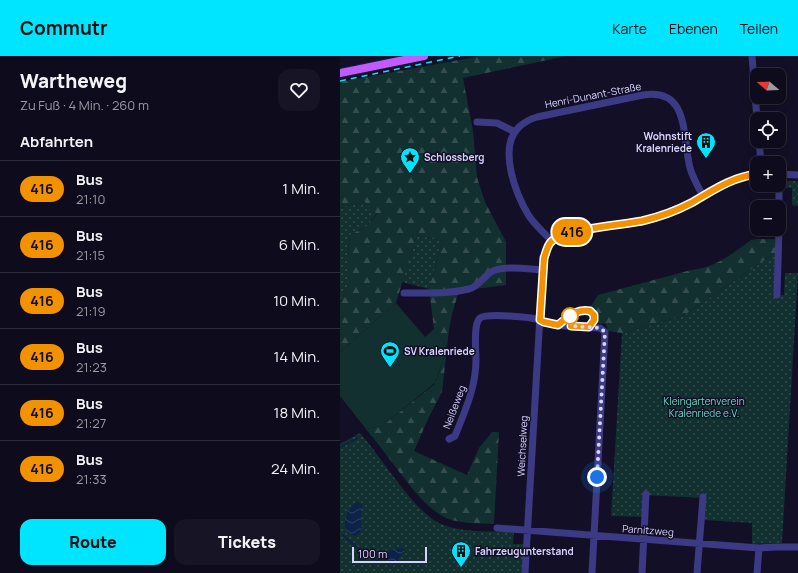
<!DOCTYPE html>
<html lang="de">
<meta charset="utf-8">
<style>
:root{--surface:#0e0b1c;--page:#171425;--text:#f1f3f6;--muted:#9b9ba3;--line:#2e2b3b;--accent:#00e5ff}
body{margin:0;font-family:Manrope,sans-serif;background:var(--page);color:var(--text);height:100vh;display:flex;flex-direction:column;font-size:15px;white-space:nowrap}
*{box-sizing:border-box;margin:0}
p{font-size:13px;color:var(--muted)}
.icon{flex:none;width:22px;height:22px;fill:none;stroke:currentColor;stroke-width:2;stroke-linecap:round;stroke-linejoin:round}
.map{position:relative;flex:1;overflow:hidden}
.drawer{display:flex;flex-direction:column;background:var(--surface);width:340px}
.drawer>*{flex:none}
.badge{padding:0 8px;border-radius:13px;font-size:14px;line-height:26px}
.needle{width:26px;rotate:289deg}
.controls{position:absolute;left:410px;top:12px;display:grid;gap:8px}
.controls a{display:grid;place-items:center;width:36px;height:36px;border-radius:8px;background:var(--surface);box-shadow:0 2px 10px #0003,0 0 0 1px var(--line);font-size:20px}
.scale{position:absolute;left:12px;bottom:10px;width:75px;box-sizing:border-box;padding-left:4px;border:2px solid #d9d4ff;border-top:0;font-size:11px;line-height:14px;white-space:nowrap;color:#d9d4ff;-webkit-text-stroke:3px #130f26;paint-order:stroke}
.you{position:absolute;width:20px;height:20px;margin:-10px;border:3px solid #fff;border-radius:50%;background:#1a73e8;box-shadow:0 0 0 6px #1a73e833}
.map>.badge{position:absolute;translate:-50% -50%;box-shadow:0 0 0 2px #fff}
h2{padding:0 20px;font-size:15px;line-height:36px}
.round{display:grid;place-items:center;flex:none;width:42px;height:42px;border-radius:12px;background:var(--page)}
.head{display:flex;align-items:center;justify-content:space-between;height:68px;padding:0 20px}
h1{font-size:19px;font-weight:800;line-height:30px}
.action{display:flex;gap:8px;margin-top:auto;padding:8px 20px}
.action a{flex:1;height:46px;border-radius:12px;background:var(--accent);color:#111;font-size:16px;font-weight:800;line-height:46px;text-align:center}
.action a+a{background:var(--page);color:var(--text)}
ul{padding:0;list-style:none}
li{display:flex;align-items:center;gap:12px;height:56px;padding:0 20px;border-top:1px solid var(--line)}
li div{flex:1}
li b{display:block;font-size:15px}
li em{font-style:normal}
li .badge{min-width:44px;font-weight:700;text-align:center}
header{display:flex;align-items:center;gap:24px;box-sizing:border-box;height:56px;padding:0 20px;background:var(--accent);color:#111}
header strong{font-size:19px}
nav{display:flex;gap:22px;margin-inline-start:auto;font-size:14px}
main{display:flex;flex:1;min-height:0}
.map>svg:first-child{display:block}
.green{fill:url(#green-dots)}
.forest{fill:url(#forest-firs)}
.pitch{fill:#12302f}
.water{fill:url(#water-waves)}
.lines{fill:none;stroke-linecap:round;stroke-linejoin:round}
.stream{stroke:#0c2248;stroke-width:1.5}
.minor{stroke:#3d3a85;stroke-width:7}
.major{stroke:#c25bff;stroke-width:8}
.rail{stroke:#00e5ff;stroke-width:1.5;stroke-dasharray:6 5;stroke-linecap:butt}
.line-casing{stroke:#fff;stroke-width:9}
.line{stroke:#f39200;stroke-width:6}
.walk{stroke:#d9d4ff;stroke-width:4;stroke-dasharray:0 7.2}
.stop-dot{fill:#fff;stroke:#f39200;stroke-width:2}
.labels{text-anchor:middle;dominant-baseline:central;stroke-width:3;stroke-linejoin:round;paint-order:stroke}
.street-label{font-size:10px;fill:#d9d4ff;stroke:#130f26}
.poi-label{font-size:10px;font-weight:bold;fill:#d9d4ff;stroke:#130f26;text-anchor:start}
.park-label{font-size:10px;fill:#5fe0c0;stroke:#130f26}
</style>
<header>
<strong>Commutr</strong>
<nav><a>Karte</a><a>Ebenen</a><a>Teilen</a></nav>
</header>
<main>
<section class="drawer">
<div class="head"><div><h1>Wartheweg</h1><p>Zu Fuß · 4 Min. · 260 m</p></div><a class="round"><svg class="icon" aria-label="heart" viewBox="0 0 24 24"><path d="M12 20l-8-8c-3-5 5-10 8-4 3-6 11-1 8 4z"/></svg></a></div>
<h2>Abfahrten</h2>
<ul>
<li><span class="badge" style="background:#f39200;color:#111">416</span><div><b>Bus</b><p>21:10</p></div><em>1 Min.</em></li>
<li><span class="badge" style="background:#f39200;color:#111">416</span><div><b>Bus</b><p>21:15</p></div><em>6 Min.</em></li>
<li><span class="badge" style="background:#f39200;color:#111">416</span><div><b>Bus</b><p>21:19</p></div><em>10 Min.</em></li>
<li><span class="badge" style="background:#f39200;color:#111">416</span><div><b>Bus</b><p>21:23</p></div><em>14 Min.</em></li>
<li><span class="badge" style="background:#f39200;color:#111">416</span><div><b>Bus</b><p>21:27</p></div><em>18 Min.</em></li>
<li><span class="badge" style="background:#f39200;color:#111">416</span><div><b>Bus</b><p>21:33</p></div><em>24 Min.</em></li>
</ul>
<div class="action"><a>Route</a><a>Tickets</a></div>
</section>
<div class="map">
<svg width="458" height="517" viewBox="0 0 458 517">
<defs>
<pattern id="green-dots" width="8" height="8" patternUnits="userSpaceOnUse"><rect width="8" height="8" fill="#12302f"/><path d="M2 2h.1M6 6h.1" fill="none" stroke="#344d4e" stroke-width="1.8" stroke-linecap="round"/></pattern>
<pattern id="forest-firs" width="22" height="20" patternUnits="userSpaceOnUse"><rect width="22" height="20" fill="#12302f"/><path d="M5 1l3.5 6h-7zM16 11l3.5 6h-7z" fill="#344d4e"/></pattern>
<pattern id="water-waves" width="16" height="10" patternUnits="userSpaceOnUse"><rect width="16" height="10" fill="#0c2248"/><path d="M0 5q4-4 8 0t8 0" fill="none" stroke="#2f4163"/></pattern>
</defs>
<rect width="100%" height="100%" fill="#130f26"/>
<path class="green" d="M444,125H458V150L452,149V132H442Z
M24,145L37,157L27,170L10,179L8,199V230L0,246V152Z
M77,179L102,185L89,233L62,226Z
M435,197L434,239H444L445,217H458L442,487L412,488V467L364,464L365,442L303,439L302,461L271,460L282,277L343,260Z
M20,377C41,400 76,460 104,469C125,477 151,475 174,476L173,488H184L182,517H0V388Z"/>
<path class="forest" d="M140,0H226L123,22L133,75L137,121L145,146L166,186V229L119,235L112,258L109,274L102,336L89,361L74,395L127,419L139,392L152,376H159L154,468C139,467 120,468 106,462C86,452 73,433 60,417C49,402 38,388 26,373L42,370L95,328L106,296L105,288L94,273L89,233L102,185L77,179L56,247L0,296V246L8,230V199L10,179L27,170L37,158L24,145L0,152V26Z
M418,183H435V197L343,260L282,277L268,275L266,268L256,267L254,259L250,255L251,250L258,239L351,214C375,212 392,198 411,184Z"/>
<path class="pitch" d="M56,247L85,281L94,273L105,288L106,296L95,327L42,370L26,373L0,340V296Z"/>
<path class="water" d="M17,446L23,449C22,453 20,459 21,463C22,471 23,477 14,480L5,473C4,463 7,452 17,446Z
M60,492L64,493V497L60,500L57,507H51L47,501V497L51,494Z"/>
<g class="lines">
<path class="stream" d="M17,9L63,0
M0,13L12,10
M0,391L18,382
M3,479C15,490 25,500 40,506
M43,506H50"/>
<path class="minor" d="M412,0L417,63
M137,66L157,67L175,76
M419,85L421,107
M439,120V118L458,119
M439,151V129
M212,185C204,177 195,169 189,160C176,139 158,93 178,72C184,66 190,63 197,61L303,39C350,31 342,81 350,112C353,122 358,131 363,140
M64,237C85,237 108,238 129,233C138,231 143,221 151,216C163,209 188,213 203,214
M437,239L439,173
M109,383L115,380C125,355 136,331 136,304C136,295 133,268 140,262C147,257 191,261 200,264C206,266 211,268 218,269C232,271 246,271 260,272L265,276L252,517
M157,472L419,492L437,491H458
M185,517L203,208L209,189L215,183L224,178L308,163L344,150L396,122L417,118
M302,517L306,438
M357,517L363,441
M417,517L419,492"/>
<path class="major" d="M0,17L84,0"/>
<path class="rail" d="M0,25L120,0"/>
</g>
<g class="lines">
<g class="line-casing">
<path id="line" d="M231,270L249,271L254,264V259L250,255C237,252 228,261 218,269L204,266L200,264L204,202C206,197 207,190 211,186C223,173 282,169 302,165C319,161 336,155 351,147C372,135 392,121 417,118"/>
</g>
<use href="#line" class="line"/>
<path class="walk" d="M230,260L231,270L260,272L265,276L257,421"/>
</g>
<defs>
<g id="building-pin" transform="scale(1)"><path d="M0 17L-7.5 6A9.5 9.5 0 1 1 7.5 6Z" fill="#00e5ff" stroke="#130f26"/><path d="M-4-6H4V6H1V3H-1V6H-4ZM-2.5-4.3h1.7v1.8h-1.7ZM.8-4.3h1.7v1.8H.8ZM-2.5-1h1.7V.8h-1.7ZM.8-1h1.7V.8H.8Z" fill="#111"/></g>
<g id="sight-pin" transform="scale(1)"><path d="M0 17L-7.5 6A9.5 9.5 0 1 1 7.5 6Z" fill="#00e5ff" stroke="#130f26"/><path d="M0-6L1.8-2.2L6-1.7L2.9 1.2L3.7 5.4L0 3.3L-3.7 5.4L-2.9 1.2L-6-1.7L-1.8-2.2Z" fill="#111"/></g>
<g id="stadium-pin" transform="scale(1)"><path d="M0 17L-7.5 6A9.5 9.5 0 1 1 7.5 6Z" fill="#00e5ff" stroke="#130f26"/><path d="M0-5a6.5 5 0 1 0 0 10a6.5 5 0 1 0 0-10ZM-3.5-1.8h7v3.6h-7Z" fill="#111"/></g>
</defs>
<g fill-rule="evenodd">
<use href="#building-pin" x="366" y="86"/>
<use href="#sight-pin" x="70" y="101"/>
<use href="#stadium-pin" x="50" y="295"/>
<use href="#building-pin" x="121" y="495"/>
</g>
<circle class="stop-dot" cx="230" cy="260" r="8"/>
<g class="labels">
<g class="street-label">
<text transform="translate(253 39) rotate(-11)">Henri-Dunant-Straße</text>
<text transform="translate(114 351) rotate(-69)">Neißeweg</text>
<text transform="translate(182 390) rotate(-87)">Weichselweg</text>
<text transform="translate(308 474) rotate(4)">Parnitzweg</text>
</g>
<g class="poi-label">
<text x="352" y="80" text-anchor="end">Wohnstift<tspan x="352" dy="12">Kralenriede</tspan></text>
<text x="84" y="101">Schlossberg</text>
<text x="64" y="295">SV Kralenriede</text>
<text x="135" y="495">Fahrzeugunterstand</text>
</g>
<g class="park-label">
<text x="364" y="345">Kleingartenverein<tspan x="364" dy="12">Kralenriede e.V.</tspan></text>
</g>
</g>
</svg>
<div class="controls">
<a><svg class="needle" viewBox="-14 -14 28 28"><path d="M0-13l5 13h-10z" fill="#e53935"/><path d="M0 13l5-13h-10z" fill="#9b9ba3"/></svg></a>
<a><svg class="icon" aria-label="locate" viewBox="0 0 24 24"><circle cx="12" cy="12" r="6"/><path d="M12 2v4M12 18v4M2 12h4M18 12h4"/></svg></a>
<a>+</a>
<a>−</a>
</div>
<div class="scale">100 m</div>
<div class="you" style="left:257px;top:421px"></div>
<b class="badge" style="left:232px;top:176px;background:#f39200;color:#111">416</b>
</div>
</main>
